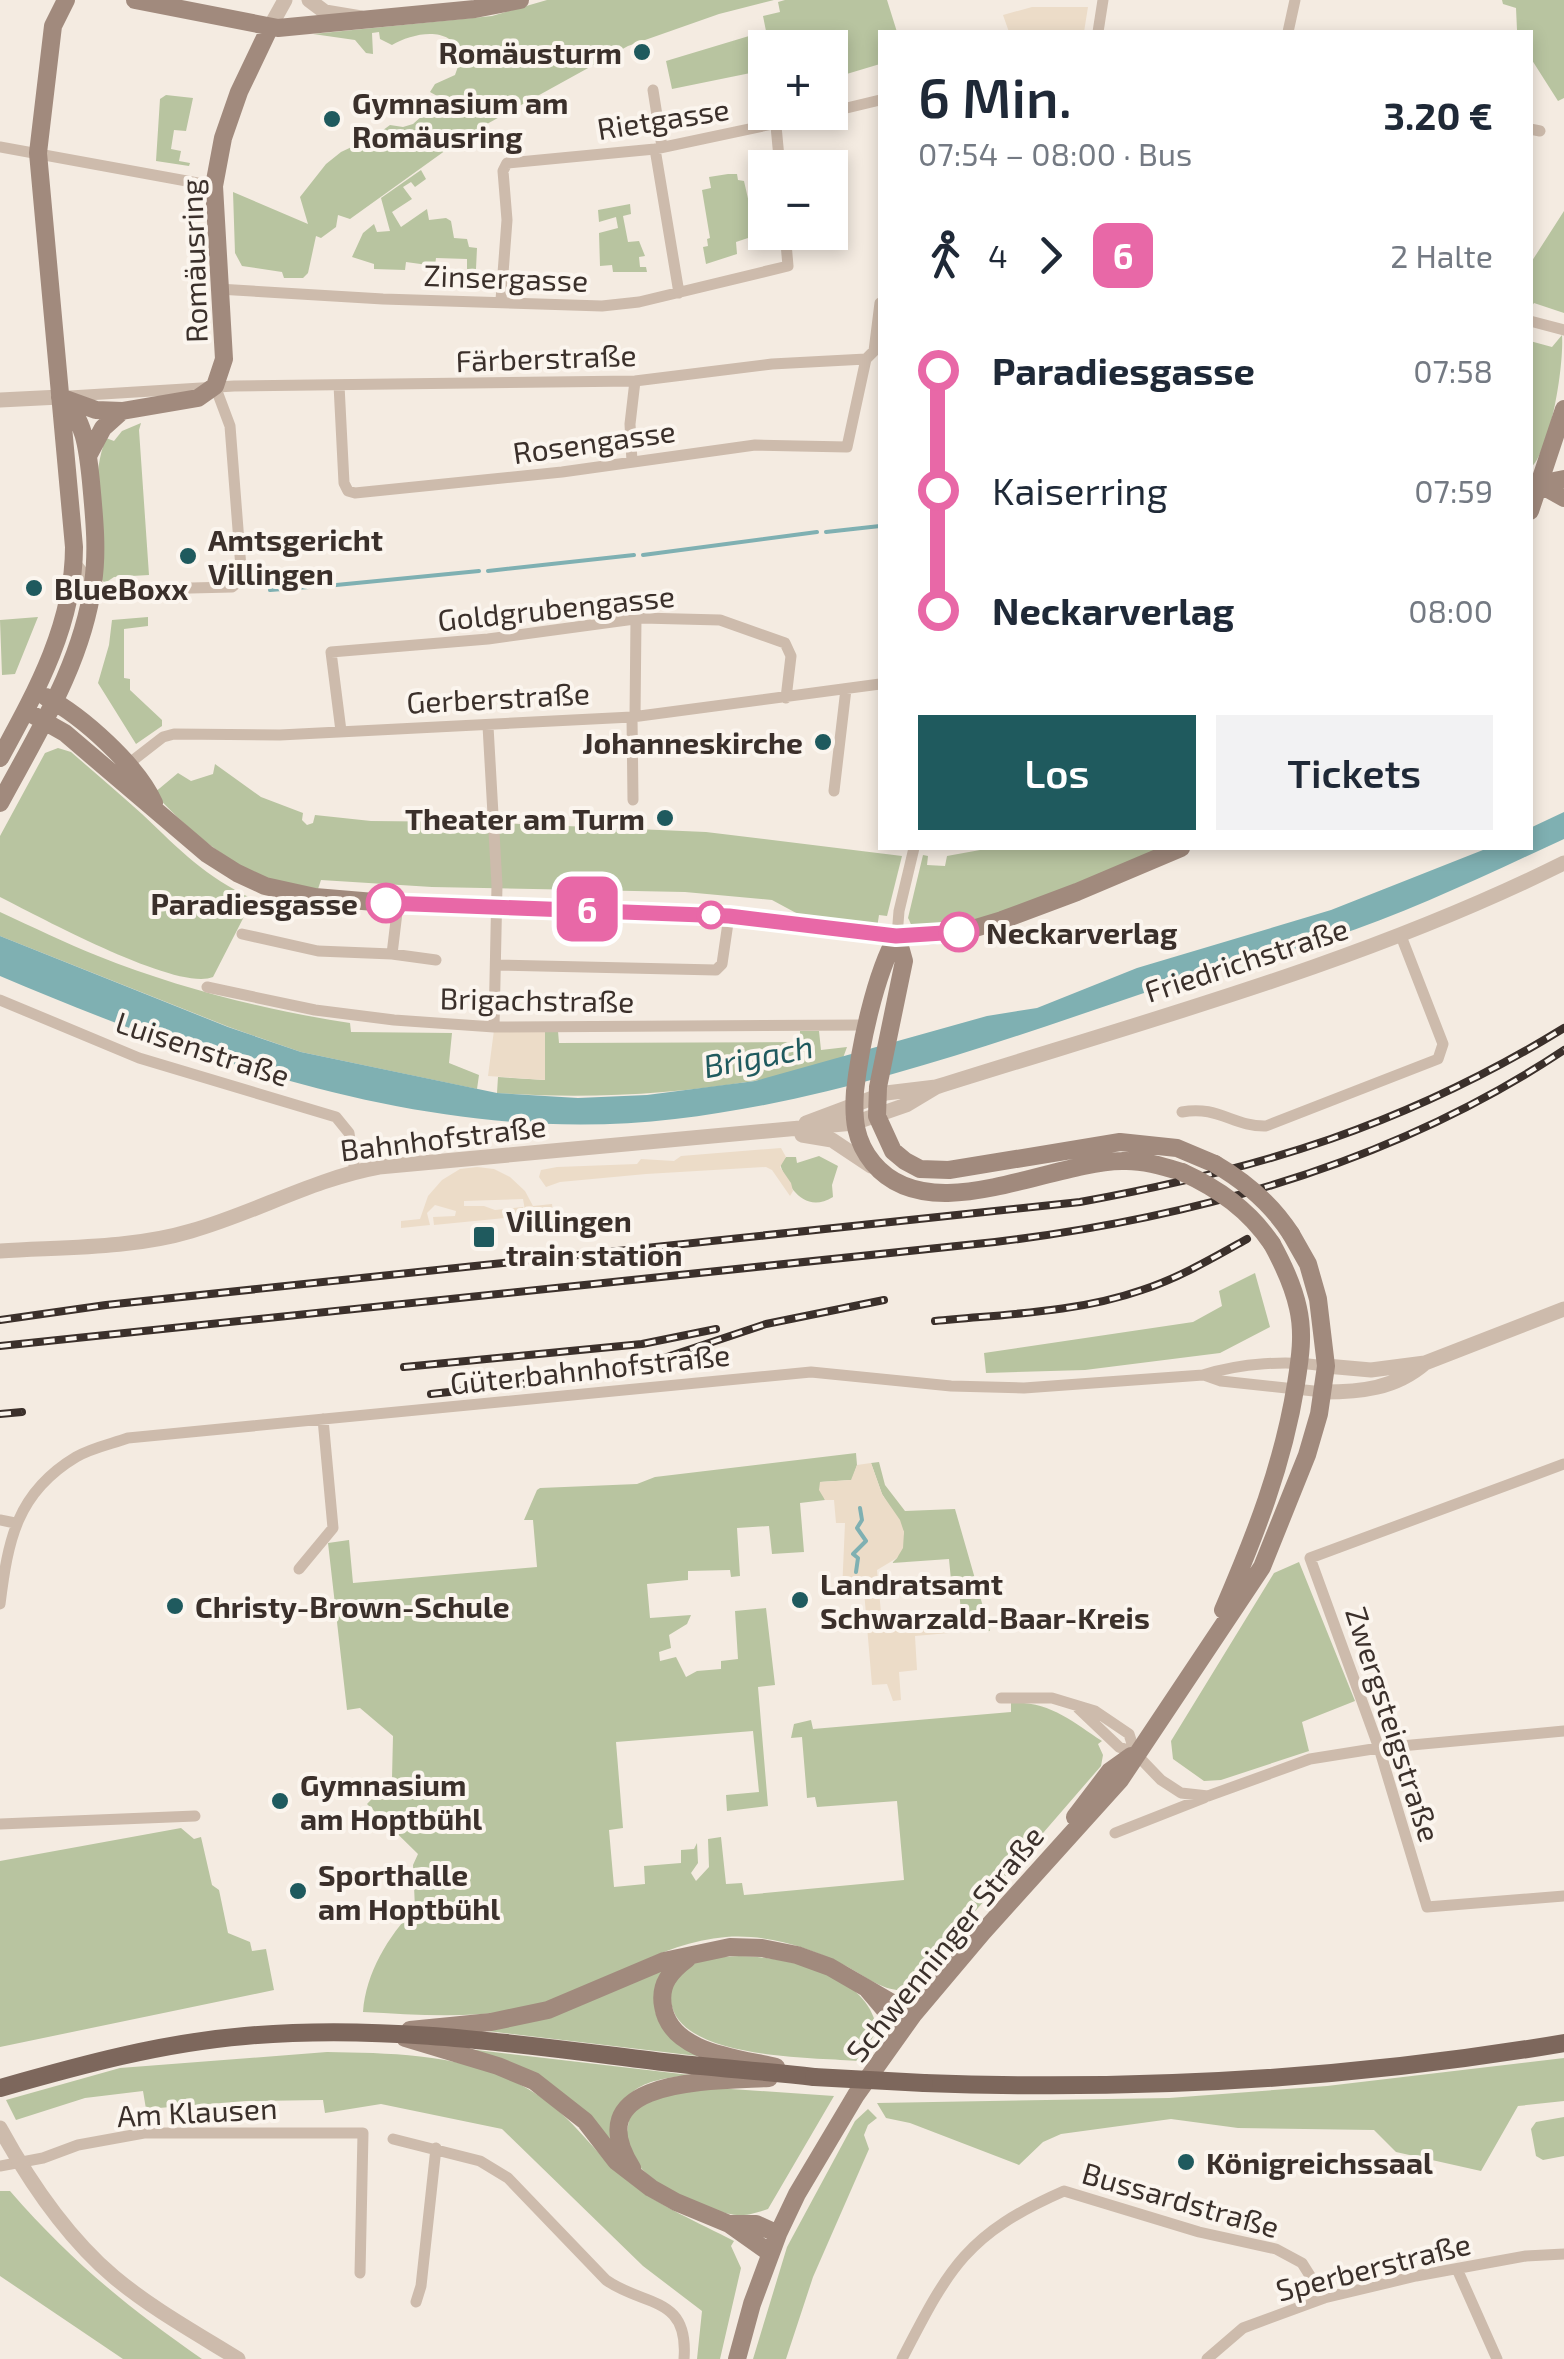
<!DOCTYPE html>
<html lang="de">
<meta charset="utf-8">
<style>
:root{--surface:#fff;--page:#f2f2f3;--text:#1f2937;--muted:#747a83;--accent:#1f5a5e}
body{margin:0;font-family:"Exo 2",sans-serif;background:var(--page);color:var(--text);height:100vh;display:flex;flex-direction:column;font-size:38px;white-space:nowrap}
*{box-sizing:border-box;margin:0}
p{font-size:32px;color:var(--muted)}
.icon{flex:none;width:55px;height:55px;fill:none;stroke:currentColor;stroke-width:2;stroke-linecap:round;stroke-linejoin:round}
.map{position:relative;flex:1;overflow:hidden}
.side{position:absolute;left:878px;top:30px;width:655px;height:820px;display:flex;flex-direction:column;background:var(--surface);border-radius:0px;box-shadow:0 5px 15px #0003}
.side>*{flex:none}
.badge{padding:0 20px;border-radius:15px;font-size:35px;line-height:65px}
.fabs{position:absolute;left:748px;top:30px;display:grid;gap:20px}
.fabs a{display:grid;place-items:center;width:100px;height:100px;border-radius:0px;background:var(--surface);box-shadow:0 5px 15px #0003;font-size:50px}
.map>.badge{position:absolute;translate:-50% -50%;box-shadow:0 0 0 5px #fff}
.legs{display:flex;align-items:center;gap:15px;height:110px;padding:0 40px;font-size:32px}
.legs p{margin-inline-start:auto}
.headline{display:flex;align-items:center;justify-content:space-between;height:170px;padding:0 40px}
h1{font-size:55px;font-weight:600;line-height:75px}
.cta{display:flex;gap:20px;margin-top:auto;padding:20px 40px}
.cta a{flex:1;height:115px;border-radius:0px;background:var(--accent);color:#fff;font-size:40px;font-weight:600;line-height:115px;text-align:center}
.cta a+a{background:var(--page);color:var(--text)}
ul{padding:0 40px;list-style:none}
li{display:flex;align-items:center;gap:35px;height:120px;font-size:38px}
li i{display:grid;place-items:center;width:15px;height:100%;margin:0 12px;background:currentColor}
li i::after{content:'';width:25px;height:25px;margin:-12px;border:8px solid;border-radius:50%;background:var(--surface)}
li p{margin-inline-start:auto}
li:first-child i{background:linear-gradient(#0000 50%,currentColor 0)}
li:last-child i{background:linear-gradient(currentColor 50%,#0000 0)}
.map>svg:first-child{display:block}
.green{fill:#b8c4a0}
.plaza{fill:#ecdcc8}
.water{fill:#7fb0b2}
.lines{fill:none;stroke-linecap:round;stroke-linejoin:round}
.stream{stroke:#7fb0b2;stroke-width:4}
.minor{stroke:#cdbbac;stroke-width:11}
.tertiary{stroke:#cdbbac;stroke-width:15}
.secondary{stroke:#a18a7d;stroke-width:18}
.primary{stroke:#7d675c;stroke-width:18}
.rail-casing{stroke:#3b302b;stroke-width:8}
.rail{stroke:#fbf5ee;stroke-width:4;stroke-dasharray:11;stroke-linecap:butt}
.secondary-bridge{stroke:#a18a7d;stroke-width:18}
.primary-bridge{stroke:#7d675c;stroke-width:18}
.line-1-casing{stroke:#fff;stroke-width:22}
.line-1{stroke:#e868a7;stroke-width:15}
.poi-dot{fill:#1f5a5e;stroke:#fbf5ee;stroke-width:4}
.stop-1-dot{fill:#fff;stroke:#e868a7;stroke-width:5}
.labels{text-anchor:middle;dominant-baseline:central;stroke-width:8;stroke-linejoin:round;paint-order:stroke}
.poi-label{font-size:30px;font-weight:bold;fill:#3b302b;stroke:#fbf5ee;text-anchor:start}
.street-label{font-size:30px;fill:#3b302b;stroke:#fbf5ee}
.stop-label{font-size:30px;font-weight:bold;fill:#3b302b;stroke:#fbf5ee;text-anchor:end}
.water-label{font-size:32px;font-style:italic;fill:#1f5a5e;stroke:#fbf5ee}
</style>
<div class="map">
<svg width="1564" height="2359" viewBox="0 0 1564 2359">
<rect width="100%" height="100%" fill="#f4ebe1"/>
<path class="green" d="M547,0H774L719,14L628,46L467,135L350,219L338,215L336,227L321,238L316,236L308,273L303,278H284L282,272L242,266L235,253L233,192L308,224L300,197L326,164L341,152L375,136L390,125L403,127L413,124L423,115L427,97L446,107L448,102L430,92L435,84L455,75L461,58L479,59L478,55L460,54C451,25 413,33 392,45L380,39L379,32L372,33L373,54L366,53L355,40L313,34L492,16Z
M785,0H887L897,32H880V64L830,79V48H765V70L672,89L666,61L766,31L763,16L780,12L778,2Z
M1502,0H1564V98L1558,101L1530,57V32L1517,30L1516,8L1503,4Z
M166,95L193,98L186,131L174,130L171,149L181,151L179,161L190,163L189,166L156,161L160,99Z
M421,170L426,179L415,187L411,182L403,187L412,199L392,212L401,227L427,209L429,220L446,218L451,221L454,238L467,239L469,247L477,248L476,269H467V259L436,258L435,266L406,262L405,270L374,269V264L352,257L363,233L374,224L377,232L390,231L381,198Z
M728,174H737L738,180L744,181L754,225L748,227L751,237L736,242L737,254L706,264L703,247L708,246L707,239L710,238L702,190L711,188L709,177Z
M630,204L631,214L623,216L628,242L639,241L645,256L639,257L640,267H646L647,272H613L612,265L600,266L599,233L618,228L616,217L599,222L598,210Z
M1564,211V313L1534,303L1530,309V264Z
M1562,335C1564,363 1552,448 1530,469V341L1552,347Z
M141,423L139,430L149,575L114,577L105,583L102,580C100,536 89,480 106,438L114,441L122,431Z
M38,617L15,674L2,675L0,620Z
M148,617V626L124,629V678L130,679V690L162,720V726L136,744L98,683L109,645L112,620Z
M58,748L71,752C95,773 119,793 142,814C181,851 204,876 253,899L213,977C177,992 38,916 0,897V836L45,753Z
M215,764L261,797L303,813L302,820L307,825L313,823L315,815L371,821L475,822L706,832L902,856L887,916L879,915L877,928L811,921L772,900L685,892L432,887L321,880L317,892C300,888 281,885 265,878C222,859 185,827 154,793L178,773L191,781L213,774Z
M991,848H1161C1118,866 957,942 918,930C911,928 911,923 908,918L923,855L928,856L927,865L945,866L947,856Z
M0,912C33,927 65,943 98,956C178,988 265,1010 350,1023L351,1032L452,1033L449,1063L479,1075L477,1089L301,1052L229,1027L0,936Z
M558,1031L559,1043L800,1042V1031H819L821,1050L847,1047L843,1058C814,1066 783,1077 753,1081C667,1095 583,1099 497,1093L498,1077L545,1080V1032Z
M819,1156L838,1166L832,1185L833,1197C805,1214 788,1188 780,1164L786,1157H796L797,1163Z
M1255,1273L1270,1327L1220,1353L1085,1370L986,1373L984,1353L1193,1322L1222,1306L1219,1291Z
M856,1453L857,1465L852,1480L820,1482L825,1500L800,1503L804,1552L772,1554L769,1526L737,1528L740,1576L731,1577L730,1570L688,1571V1580L647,1584L650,1618L691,1615L687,1624L669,1635L671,1648L659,1652L660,1661L676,1657L686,1677L697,1671L721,1669V1661L738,1659L735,1611L766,1608L775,1685L758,1687L768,1806L727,1811L726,1795L759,1792L753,1731L616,1742L623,1828L609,1830L614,1887L645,1884L644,1866L681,1863V1850L694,1849L697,1843L698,1863L691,1873L696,1881L709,1867L708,1839L721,1837L726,1884L742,1883L744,1895L904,1880L897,1801L817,1807L815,1797L807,1798L802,1737L791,1738L794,1724L811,1720L813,1729L1011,1712V1703C1048,1700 1073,1722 1102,1741L1098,1744L1103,1755L1101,1766L907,1990C884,1993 864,1975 844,1965C808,1947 767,1934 726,1937C658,1942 603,1988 539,2005C482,2020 421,2015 363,2012C366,1972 388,1937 415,1908L413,1865L418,1854L367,1804L392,1778L393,1736L360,1708L347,1710L328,1543L349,1540L353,1583L537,1567L533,1520H524L537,1490L540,1488L637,1484L655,1477Z
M879,1462L885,1485L905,1511L955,1509L990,1631L963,1632L958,1580H951L949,1559L892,1563L897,1558L904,1532L882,1494L871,1463Z
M1299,1562L1355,1701L1302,1722L1309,1751L1221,1780L1204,1781L1173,1759L1171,1741L1274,1573Z
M181,1828L194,1839L201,1837L212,1885L219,1890L228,1933L250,1942L252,1951L266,1949L274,1990L0,2047V1861Z
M739,1956C786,1957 869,1973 877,2030L859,2061C815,2057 677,2060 671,2001C670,1994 671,1986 675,1979C689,1958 717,1957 739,1956Z
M664,1968C641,2017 662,2036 706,2057L479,2030Z
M468,2049L690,2075C638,2081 620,2088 612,2142L598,2126Z
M327,2052C391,2053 464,2054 521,2085C572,2112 588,2148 628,2181C660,2207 698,2222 734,2241L731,2246L741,2268L720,2359H697L702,2311L643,2266L502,2129L381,2104L325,2113L323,2100L246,2101L146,2109L143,2091L85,2098L16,2120L6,2100L120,2068Z
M1564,2058V2101L1518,2106L1481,2171L1396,2152L1374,2130L1238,2128L1171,2119L1061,2134L1043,2142L1019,2165L910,2123L886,2118L877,2103L1169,2098L1327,2086Z
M716,2088L834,2096L768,2209C758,2212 749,2216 737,2215C705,2212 635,2180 627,2145C625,2137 629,2123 630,2114L651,2097Z
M868,2109L877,2118L868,2125L864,2135L869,2149L813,2277L786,2359H753L787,2247L855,2121Z
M1564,2117V2156L1543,2160L1536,2156L1531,2129L1536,2122Z
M0,2191H10C71,2261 126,2306 202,2359H123L0,2276Z"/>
<path class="plaza" d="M1032,7H1088L1084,32H1009L1003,15Z
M494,1030L545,1032V1080L488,1076Z
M781,1148L786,1157L780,1167L791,1183L793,1191L790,1196L772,1170L766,1167L646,1174L560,1182L546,1187L539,1177L541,1170L557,1167L637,1164L641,1159L674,1161L681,1156Z
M477,1167L494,1169L510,1177L525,1191L533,1206L552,1204L553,1213L526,1216L523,1199L464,1201V1206H484L495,1210L523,1207L524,1216L434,1225L433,1217L455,1216L456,1211L435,1205L427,1213L430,1225L401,1228V1221L420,1219L428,1196L442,1180L460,1169Z
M871,1463L882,1494L900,1520L904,1532L903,1548L897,1558L877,1570L882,1623L949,1633L915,1636L917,1670L899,1672L901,1700L893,1701L887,1684L872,1685L864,1591L842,1592L845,1523H836L834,1500H825L819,1490L820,1482L851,1480L857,1465Z"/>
<path class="water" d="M1564,812V839C1488,874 1410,912 1330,938C1267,958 1203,973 1141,994C988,1046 836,1100 675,1119C443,1147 210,1065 0,976V936L228,1027L301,1052L497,1093L578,1098L647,1095L755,1081L987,1016L1037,1008L1137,968L1331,910L1488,848H1530V828Z"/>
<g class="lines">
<path class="stream" d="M826,532L880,526
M643,555L817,532
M488,571L634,555
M326,586L479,571
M270,590L309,587
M856,1572L858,1558L853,1554L866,1541L857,1528L862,1520L860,1508"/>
<path class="minor" d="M1098,32L1103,0
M1288,32L1295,0
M653,90L662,147
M830,112L880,100
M776,126L780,168
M1530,129L1540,131
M0,147L214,186
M655,149L679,293
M218,289L383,299L602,306L639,302L788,266L785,232
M501,300L507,220L503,171L507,163L655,149L829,112
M1530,321L1564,330
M339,385L344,483L348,491L355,493L562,472L755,445L847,447L866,359
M70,396L234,386L635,381L772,364L866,359L874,351L880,303
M632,462L630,424L635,381
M74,561L93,585L109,590L232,587L238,582L241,568L230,426L215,386
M632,717L633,800
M635,717L636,618
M488,726L497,885L494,1027
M341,731L331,652L488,639L642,618L720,620L785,643L791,656L786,698
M123,768L163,737L174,734L280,735L632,717L880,684
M834,791L846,689
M242,934L318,951L392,954L436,960
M897,936L899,911L914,848
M392,954L398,904
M498,965L716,970L722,964L729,916
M207,987L315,1010L394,1020L494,1027L868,1025
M0,1000L139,1058L336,1117L349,1133L355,1172
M1182,1112C1218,1105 1234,1127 1266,1126L1438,1059L1443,1044L1401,936
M1204,1375L1221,1381L1323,1392
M1564,1464L1310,1558L1379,1748L1427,1907L1564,1896
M0,1520L15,1523
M299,1569L333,1528L323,1419
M0,1604C8,1541 16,1493 76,1457C91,1448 111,1444 128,1438L811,1372L951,1386L1024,1388L1203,1375C1241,1363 1287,1360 1326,1366
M1001,1698H1052L1095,1711L1129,1734L1135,1753L1161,1780L1181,1793L1208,1796L1310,1759L1379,1748L1564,1731
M1078,1708L1119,1747L1135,1753
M0,1824L195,1816
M1115,1833L1204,1798
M393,2139L480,2161L508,2178L606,2280C644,2307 689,2295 684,2359
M0,2166L43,2158L78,2145L144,2133H363L360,2273
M1457,2269L1497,2359
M416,2302L421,2286L436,2148
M902,2359C949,2268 966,2234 1064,2191L1199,2232L1276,2249L1302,2263L1324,2298
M1207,2359L1243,2328L1324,2298L1416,2276L1526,2256L1564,2254"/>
<path class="tertiary" d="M309,0L325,12L361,18
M270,27L285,0
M0,400L60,397
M806,1123L886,1093L936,1087C1148,1020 1365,962 1564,863
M802,1135L832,1140L871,1166
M0,1251C62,1247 131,1249 191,1231C255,1213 313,1179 379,1167L854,1123L906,1105L936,1087
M1326,1366L1371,1370L1425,1363
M1323,1392C1360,1392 1395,1389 1425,1363L1564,1309
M0,2128C29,2181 67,2237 114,2277C151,2308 196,2333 238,2359"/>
<path class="secondary" d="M135,0L278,28L475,9L520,0
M60,397L96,410L122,411L198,398L215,386L224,359L214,186L223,138L239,92L270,27
M88,456L103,428L122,411
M1539,484L1564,498
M1539,484L1564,479
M1530,511L1564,409
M46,697C82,716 137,765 154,803
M26,711L65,733L207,854L237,873L265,886L315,897L398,904L729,916L867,933L925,936L959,933L1002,920L1077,892L1181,848
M0,758C36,692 74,624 74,547L38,153L53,26L66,0
M0,803C37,734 83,662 93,583C98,550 94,515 91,482C88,452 85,418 61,397
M897,936C875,974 860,1047 855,1091C853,1119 855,1141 873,1163C929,1231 1048,1162 1122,1161C1142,1160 1162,1166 1182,1172
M897,936L904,961L878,1087L877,1116L893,1151L905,1161L920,1169L949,1170L1120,1142L1177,1148L1215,1164
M1223,1610C1255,1536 1283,1465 1296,1384C1300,1359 1304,1334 1298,1308C1293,1285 1283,1264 1272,1244
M1075,1817L1110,1771L1131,1756
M687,1959C671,1971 659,1984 663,2006C670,2053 738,2058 776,2067
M868,1990L902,2030
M410,2030L491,2022L548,2010L664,1961L730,1947L762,1948L797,1955L830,1967L913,2015
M405,2038L498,2066L534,2081L585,2121L616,2161L651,2188L676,2202L729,2224L770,2253
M632,2168C574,2076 717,2081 769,2078
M729,2224H756L778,2234
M737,2359L752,2304L778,2234L797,2194L856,2095L913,2015L983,1932L1120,1780L1262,1567L1307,1455L1319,1414L1326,1366L1318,1299L1308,1264L1291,1234"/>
<path class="primary" d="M924,2083C1139,2091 1353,2079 1564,2043
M0,2088C81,2065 161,2043 245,2036C385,2023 524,2045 663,2062C713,2068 764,2071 814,2077"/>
<g class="rail-casing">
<path id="rail" d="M0,1320L106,1305L1080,1202C1261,1169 1406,1125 1564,1028
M935,1321C1004,1314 1076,1313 1142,1290C1179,1278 1213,1258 1247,1239
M0,1346L995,1242C1194,1218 1396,1162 1564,1050
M404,1367L642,1344L716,1329
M431,1394L619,1373L766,1324L884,1300
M0,1414L22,1412"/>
</g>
<use href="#rail" class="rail"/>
<path class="secondary-bridge" d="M1215,1164C1246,1182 1271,1203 1291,1234
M1182,1172C1219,1189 1249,1210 1272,1244"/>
<path class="primary-bridge" d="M814,2077L924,2083"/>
</g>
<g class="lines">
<g class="line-1-casing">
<path id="line-1" d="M386,903L729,916L896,936L959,932"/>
</g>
<use href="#line-1" class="line-1"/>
</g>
<g class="poi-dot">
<circle cx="642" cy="52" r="10"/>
<circle cx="332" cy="119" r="10"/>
<circle cx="188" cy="556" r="10"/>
<circle cx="34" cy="588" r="10"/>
<circle cx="823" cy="742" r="10"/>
<circle cx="665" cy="818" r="10"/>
<rect x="472" y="1225" width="24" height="24" rx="5"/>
<circle cx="800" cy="1600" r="10"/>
<circle cx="175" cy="1606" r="10"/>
<circle cx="280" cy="1801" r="10"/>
<circle cx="298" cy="1891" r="10"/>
<circle cx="1186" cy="2162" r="10"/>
</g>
<g class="stop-1-dot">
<circle cx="386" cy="903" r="18"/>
<circle cx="711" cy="915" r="12"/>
<circle cx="959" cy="932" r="18"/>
</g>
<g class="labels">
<g class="poi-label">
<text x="622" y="52" text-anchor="end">Romäusturm</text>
<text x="352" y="102">Gymnasium am<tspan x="352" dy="34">Romäusring</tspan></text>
<text x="208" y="539">Amtsgericht<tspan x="208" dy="34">Villingen</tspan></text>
<text x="54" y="588">BlueBoxx</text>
<text x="803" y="742" text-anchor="end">Johanneskirche</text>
<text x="645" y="818" text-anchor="end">Theater am Turm</text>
<text x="506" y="1220">Villingen<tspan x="506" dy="34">train station</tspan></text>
<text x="820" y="1583">Landratsamt<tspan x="820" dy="34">Schwarzald-Baar-Kreis</tspan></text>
<text x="195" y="1606">Christy-Brown-Schule</text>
<text x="300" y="1784">Gymnasium<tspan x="300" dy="34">am Hoptbühl</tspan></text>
<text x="318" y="1874">Sporthalle<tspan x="318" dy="34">am Hoptbühl</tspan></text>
<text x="1206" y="2162">Königreichssaal</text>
</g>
<g class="street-label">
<text transform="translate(663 118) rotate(-9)">Rietgasse</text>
<text transform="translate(193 261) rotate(-92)">Romäusring</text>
<text transform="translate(506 277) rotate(2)">Zinsergasse</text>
<text transform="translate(546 357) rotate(-2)">Färberstraße</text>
<text transform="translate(594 441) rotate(-8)">Rosengasse</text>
<text transform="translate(556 607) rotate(-6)">Goldgrubengasse</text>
<text transform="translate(498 697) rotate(-3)">Gerberstraße</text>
<text transform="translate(1246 959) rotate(-18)">Friedrichstraße</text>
<text transform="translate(537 999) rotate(1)">Brigachstraße</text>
<text transform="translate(203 1048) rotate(18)">Luisenstraße</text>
<text transform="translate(443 1137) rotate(-7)">Bahnhofstraße</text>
<text transform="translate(590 1368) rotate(-6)">Güterbahnhofstraße</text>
<text transform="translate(1394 1724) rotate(72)">Zwergsteigstraße</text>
<text transform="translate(944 1943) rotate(-51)">Schwenninger Straße</text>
<text transform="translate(197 2111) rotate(-3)">Am Klausen</text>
<text transform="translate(1181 2199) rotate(16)">Bussardstraße</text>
<text transform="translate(1373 2266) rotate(-14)">Sperberstraße</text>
</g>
<g class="stop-label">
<text x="358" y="903">Paradiesgasse</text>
<text x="986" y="932" text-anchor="start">Neckarverlag</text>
</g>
<g class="water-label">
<text transform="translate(758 1055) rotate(-11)">Brigach</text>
</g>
</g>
</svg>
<div class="fabs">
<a>+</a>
<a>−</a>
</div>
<b class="badge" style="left:587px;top:909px;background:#e868a7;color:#fff">6</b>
<section class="side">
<div class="headline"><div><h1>6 Min.</h1><p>07:54 – 08:00 · Bus</p></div><b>3.20 €</b></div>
<div class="legs"><svg class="icon" aria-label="walk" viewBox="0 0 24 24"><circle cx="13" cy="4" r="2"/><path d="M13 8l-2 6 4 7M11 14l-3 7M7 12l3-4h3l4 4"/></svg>4<svg class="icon" aria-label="forward" viewBox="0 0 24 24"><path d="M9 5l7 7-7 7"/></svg><b class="badge" style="background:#e868a7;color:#fff">6</b><p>2 Halte</p></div>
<ul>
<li><i style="color:#e868a7"></i><b>Paradiesgasse</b><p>07:58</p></li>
<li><i style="color:#e868a7"></i><span>Kaiserring</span><p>07:59</p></li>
<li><i style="color:#e868a7"></i><b>Neckarverlag</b><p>08:00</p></li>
</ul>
<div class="cta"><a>Los</a><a>Tickets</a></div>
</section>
</div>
